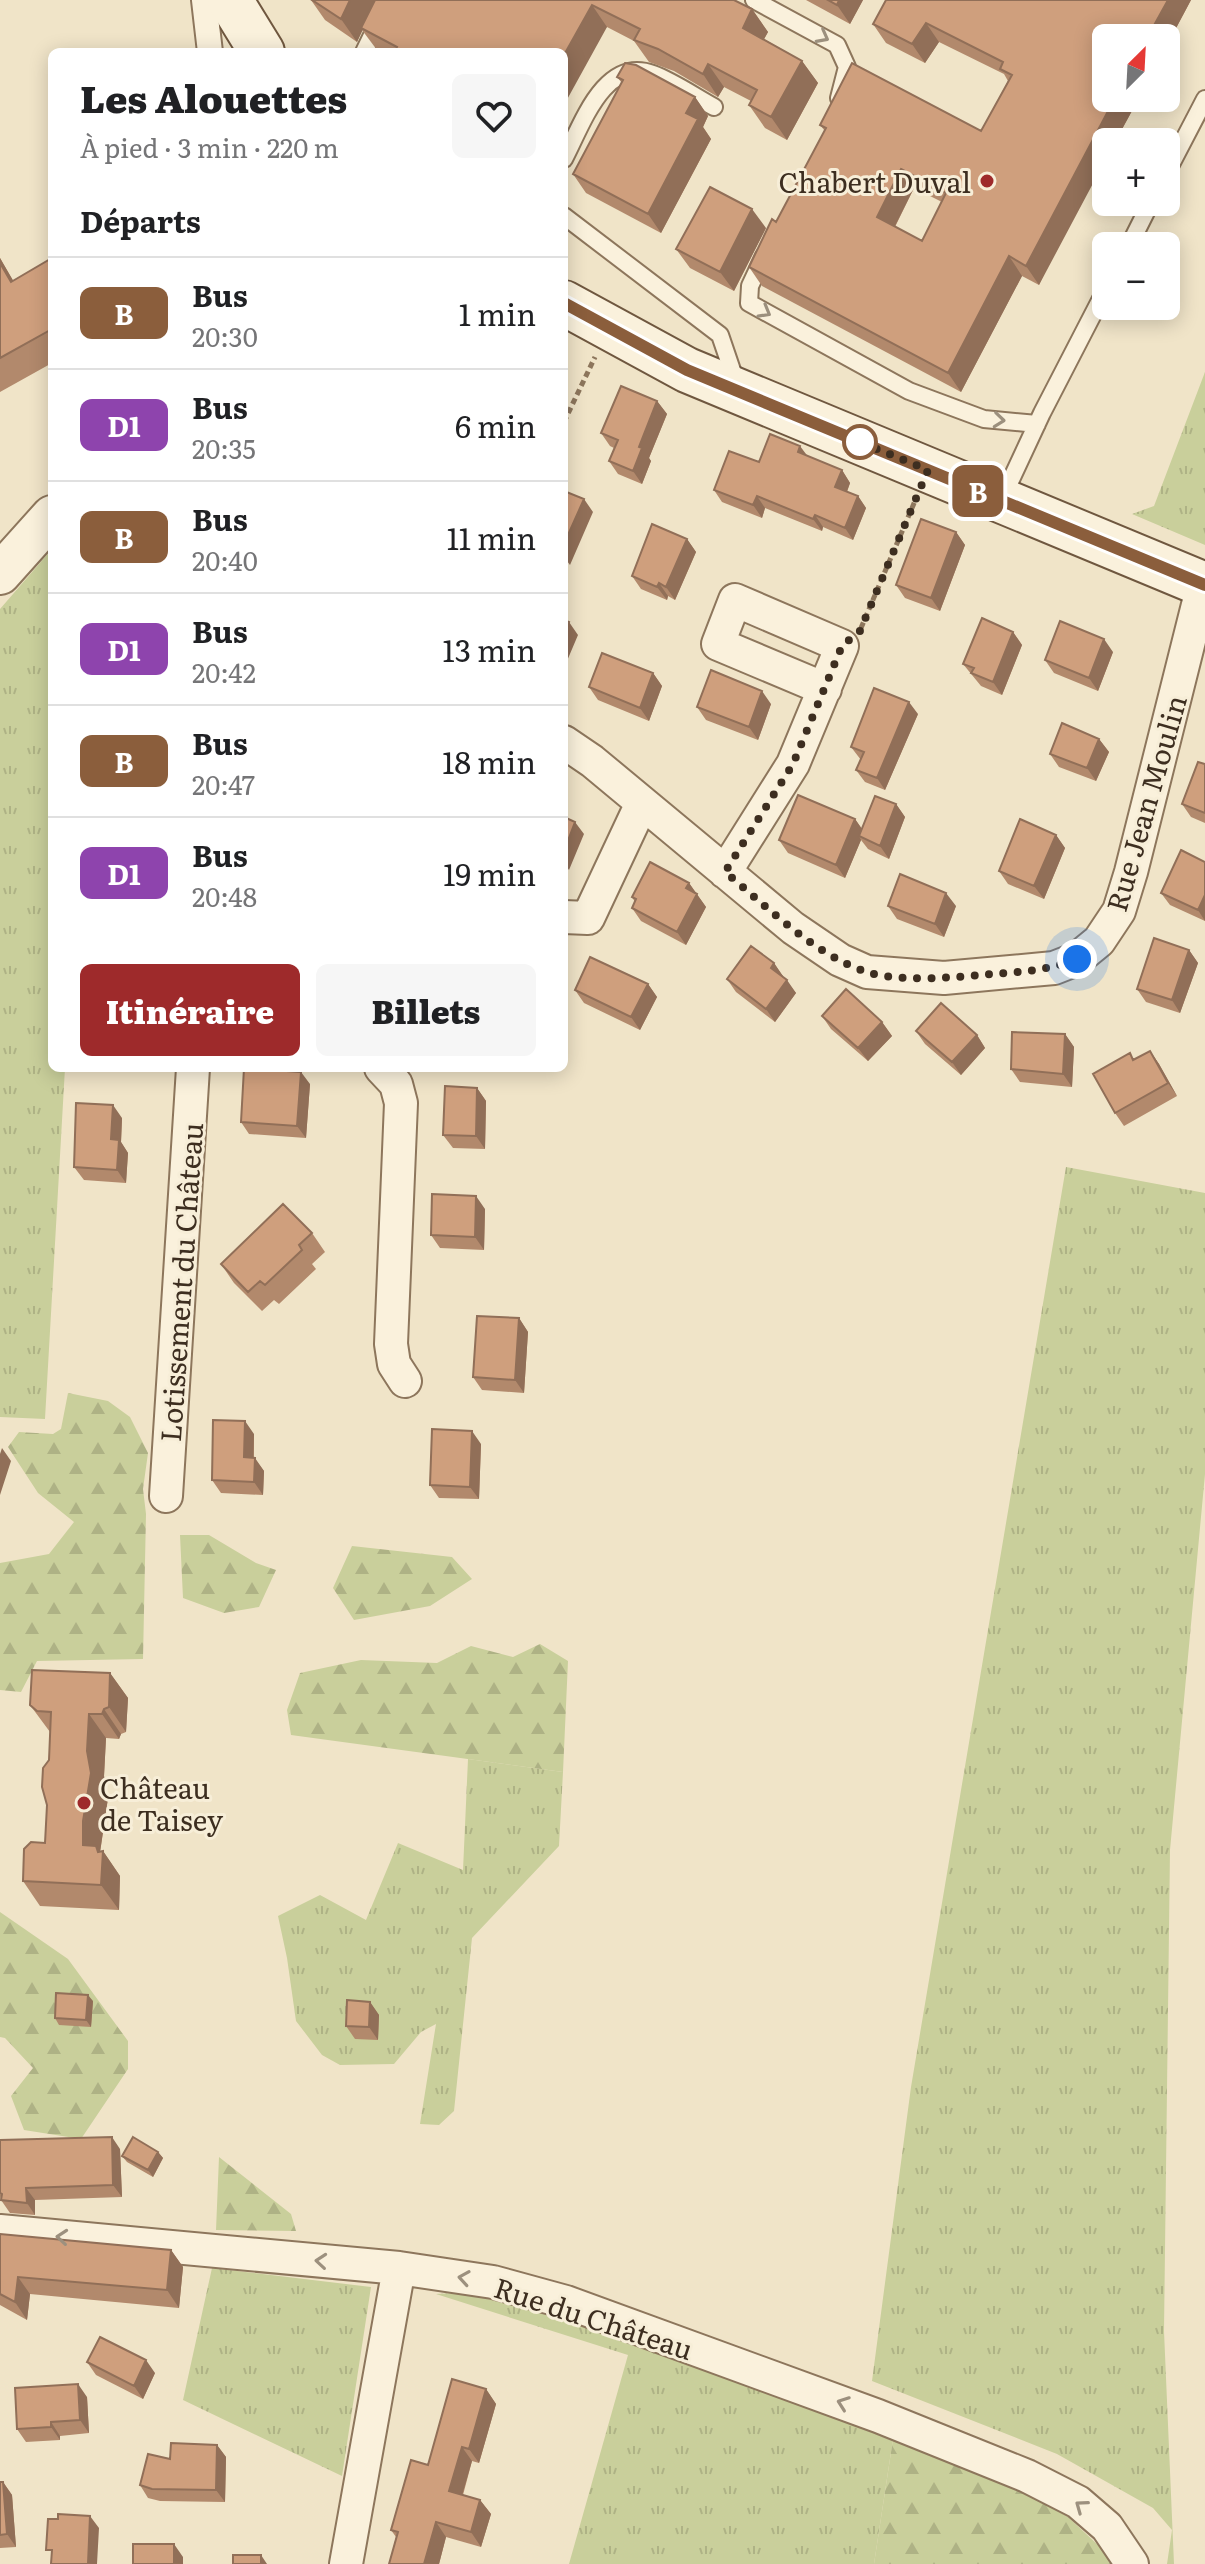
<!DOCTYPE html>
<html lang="fr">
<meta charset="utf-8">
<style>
:root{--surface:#fff;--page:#f6f6f6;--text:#202124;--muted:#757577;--line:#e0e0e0;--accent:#9e2a2b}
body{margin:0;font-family:Literata,serif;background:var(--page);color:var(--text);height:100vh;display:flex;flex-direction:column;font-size:30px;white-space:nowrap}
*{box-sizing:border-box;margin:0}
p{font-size:26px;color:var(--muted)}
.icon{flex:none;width:44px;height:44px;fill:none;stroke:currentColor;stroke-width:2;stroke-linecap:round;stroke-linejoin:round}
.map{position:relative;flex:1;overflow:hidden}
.side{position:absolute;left:48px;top:48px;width:520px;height:1024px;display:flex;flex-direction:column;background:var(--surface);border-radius:12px;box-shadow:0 4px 20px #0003}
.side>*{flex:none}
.badge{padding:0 16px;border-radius:12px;font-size:28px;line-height:52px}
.needle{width:52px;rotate:24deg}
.tools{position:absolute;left:1092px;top:24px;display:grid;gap:16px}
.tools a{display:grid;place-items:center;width:88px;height:88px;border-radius:12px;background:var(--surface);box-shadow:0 4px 20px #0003;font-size:40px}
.you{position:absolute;width:40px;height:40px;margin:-20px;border:6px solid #fff;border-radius:50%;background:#1a73e8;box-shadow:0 0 0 12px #1a73e833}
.map>.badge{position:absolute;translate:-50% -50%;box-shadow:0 0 0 4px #fff}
h2{padding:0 32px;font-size:30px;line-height:72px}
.round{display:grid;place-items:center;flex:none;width:84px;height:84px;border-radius:12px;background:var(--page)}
.summary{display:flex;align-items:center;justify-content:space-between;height:136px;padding:0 32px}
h1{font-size:38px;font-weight:800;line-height:60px}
.primary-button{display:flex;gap:16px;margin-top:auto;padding:16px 32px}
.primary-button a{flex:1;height:92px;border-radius:12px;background:var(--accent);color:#fff;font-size:32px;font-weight:800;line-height:92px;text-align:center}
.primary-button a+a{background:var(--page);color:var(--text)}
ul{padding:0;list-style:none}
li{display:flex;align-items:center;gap:24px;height:112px;padding:0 32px;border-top:2px solid var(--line)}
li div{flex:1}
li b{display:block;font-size:30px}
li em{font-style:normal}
li .badge{min-width:88px;font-weight:700;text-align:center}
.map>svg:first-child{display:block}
.grass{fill:url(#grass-tufts)}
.forest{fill:url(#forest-firs)}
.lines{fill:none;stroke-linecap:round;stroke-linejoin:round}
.service-casing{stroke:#8d765c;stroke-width:20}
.pedestrian-casing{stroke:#8d765c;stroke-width:28}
.minor-casing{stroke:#8d765c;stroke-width:36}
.tertiary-casing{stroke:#8d765c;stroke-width:44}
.secondary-casing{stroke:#6f573f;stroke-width:48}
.path{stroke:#8d765c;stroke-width:5;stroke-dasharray:6 4;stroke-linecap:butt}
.service{stroke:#faf1dc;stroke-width:16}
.pedestrian{stroke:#faf1dc;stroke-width:24}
.minor{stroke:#faf1dc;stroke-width:32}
.tertiary{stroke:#faf1dc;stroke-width:40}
.secondary{stroke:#faf1dc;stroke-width:44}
.wall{fill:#b2896c;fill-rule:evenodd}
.shaded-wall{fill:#916f58}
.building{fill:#cf9f7d;stroke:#916f58;stroke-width:2;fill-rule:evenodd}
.oneway{stroke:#9c907e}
.line-casing{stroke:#fff;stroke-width:18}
.line{stroke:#8b5e3c;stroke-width:12}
.walk{stroke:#3d2e20;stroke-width:8;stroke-dasharray:0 14.4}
.poi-dot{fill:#9e2a2b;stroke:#f7eed8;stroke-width:3}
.stop-dot{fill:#fff;stroke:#8b5e3c;stroke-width:4}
.labels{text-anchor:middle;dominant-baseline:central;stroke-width:6;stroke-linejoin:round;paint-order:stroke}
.poi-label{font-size:28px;fill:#3d2e20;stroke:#f7eed8;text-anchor:end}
.street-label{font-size:28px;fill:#3d2e20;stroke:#f7eed8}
</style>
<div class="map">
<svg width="1205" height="2564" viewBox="0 0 1205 2564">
<defs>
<pattern id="grass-tufts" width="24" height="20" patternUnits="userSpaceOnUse" patternTransform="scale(2)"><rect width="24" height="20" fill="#c9cf9b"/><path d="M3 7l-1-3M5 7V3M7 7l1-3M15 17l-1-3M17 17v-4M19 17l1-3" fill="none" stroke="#aeb285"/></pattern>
<pattern id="forest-firs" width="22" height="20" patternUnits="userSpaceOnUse" patternTransform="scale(2)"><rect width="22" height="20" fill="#c9cf9b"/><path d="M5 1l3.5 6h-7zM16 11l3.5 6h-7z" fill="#aeb285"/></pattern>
</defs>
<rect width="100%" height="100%" fill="#f0e4c8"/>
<path class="grass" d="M1205,372V545L1132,514L1154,506Z
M52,549V1068H65L45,1419L0,1417V609Z
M1066,1167L1205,1193V1474L1170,1850L1164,2331L1174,2564H1167L1172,2530L1153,2508L1057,2454L872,2381L911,2087Z
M468,1759L563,1772L559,1846L472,1938L454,2111L439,2125L420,2124L436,2024L421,2032L394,2064L340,2065L322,2055L296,2021L287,1958L278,1916L320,1895L366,1920L398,1843L463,1870Z
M212,2268L371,2287L342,2476L183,2400Z
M473,2292L547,2312L893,2439L874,2564H569L628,2355L436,2294Z"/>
<path class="forest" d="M68,1393L108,1401L130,1417L148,1453L143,1489L146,1514L143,1659L37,1661L21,1692L0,1690V1563L49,1554L74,1522L38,1493L8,1447L19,1432L53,1434L61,1429Z
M180,1535H209L256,1563L276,1570L259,1607L224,1613L183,1598Z
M352,1546L452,1557L472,1579L430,1606L354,1620L333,1588Z
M540,1644L568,1661L563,1772L291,1735L287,1710L300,1673L361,1660L437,1663L471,1646L513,1657Z
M0,1912L68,1959L128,2041V2069L81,2139L24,2130L11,2096L33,2068L5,2038L0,2037Z
M219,2157L291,2214L296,2231L216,2230Z
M893,2439L1011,2485L1068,2517L1113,2559L1114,2564H874Z"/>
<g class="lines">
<g class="service-casing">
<path id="service" d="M754,0L837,45L847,67L839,98
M364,52L389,0
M564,159C582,125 604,56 653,74C674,82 694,96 714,107
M1166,174L1205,99
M564,216L720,335L736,382
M1129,246L1151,202
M764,256L750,286L749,303L909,391L984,419L1037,424
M1002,499L1042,413L1106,289"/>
</g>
<g class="pedestrian-casing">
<path id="pedestrian" d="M204,0L210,52"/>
</g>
<g class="minor-casing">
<path id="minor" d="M564,742L592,761L793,928L840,960L867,972L944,978L1054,968L1077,959L1099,941L1119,911L1131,872L1203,585
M725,872L793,764L842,646L735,600L718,644L825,689
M564,917L588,918L642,803
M381,1068L396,1084L401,1103L391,1344L394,1364L405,1381
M166,1496L193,1068
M0,2231L399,2268L493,2282L566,2302L878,2416L1027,2476L1078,2502L1107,2527L1132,2564
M346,2564L399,2268"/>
</g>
<g class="tertiary-casing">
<path id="tertiary" d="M0,574L52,516"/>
</g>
<g class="secondary-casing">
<path id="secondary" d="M230,0L262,52
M564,303L687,370L1205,585"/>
</g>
<path class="path" d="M564,422L595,357
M861,628L915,501"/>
<use href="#service" class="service"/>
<use href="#pedestrian" class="pedestrian"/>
<use href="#minor" class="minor"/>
<use href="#tertiary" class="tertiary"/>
<use href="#secondary" class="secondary"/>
</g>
<path class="wall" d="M311,0H734L752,9L768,32L764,39L802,61L818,83L787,140L765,128L749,105L751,101L724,87L718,97L674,71L649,62L634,41L607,27L564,52H380L377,50L362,30L357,42L325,20Z
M806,0H863L850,24Z
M1191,0L1166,47V38L1106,98H1139L1115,142H1106L1039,285L1022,276L961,392L762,286L749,267L776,222L825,131L820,125L981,131L1008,81L1004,74L939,42L925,63L886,43L873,24ZM914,188L942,202L922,241L895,227Z
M617,77L695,97L708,116L703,127L711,139L661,233L586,193L573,174L622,83Z
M766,228L734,291L690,268L676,249Z
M0,258L13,281L52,258V363L0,392Z
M657,401L667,414L649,458L651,461L642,484L618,474L609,461L614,448L610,446L601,433Z
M808,456L842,470L850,483L847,492L858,496L866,508L853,540L823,527L822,531L765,508L762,518L722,502L714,490L759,462Z
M956,532L965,545L940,611L905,598L896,585Z
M687,539L696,552L675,600L668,596L667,600L641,589L632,576Z
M1013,632L1022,645L1002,695L981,686L963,664Z
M1113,652L1098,691L1054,673L1045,660Z
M653,673L662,686L649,721L598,700L589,687Z
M771,704L758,740L706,720L697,707Z
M918,714L885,790L865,782L856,770L861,760L851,747Z
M1099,739L1109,752L1096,781L1059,767L1050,754Z
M1205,764V823L1191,817L1182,804Z
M896,804L905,817L889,859L868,849L861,840L845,878L788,853L779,840L855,819L862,829Z
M1056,835L1065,848L1044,899L1008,884L999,871Z
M1205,862V921L1170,905L1161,893Z
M689,883L706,907L686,945L641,921L632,908L635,902L632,897Z
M888,906H956L944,937L897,919Z
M1189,950L1198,963L1180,1013L1146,1002L1137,989Z
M774,963L783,977L796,993L775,1022L736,992L727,979Z
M648,984L657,997L640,1030L584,1003L575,990Z
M822,1016L882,1022L892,1036L868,1061L831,1029Z
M916,1031L977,1035L985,1048L961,1075L925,1044Z
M1065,1034L1074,1047L1072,1087L1020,1082L1011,1069Z
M1150,1051L1159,1064L1177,1096L1124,1126L1115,1113L1134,1060Z
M310,1084L306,1138L249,1134L241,1122Z
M477,1088L486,1101L485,1149L453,1148L443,1135Z
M122,1118L121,1142L128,1153L126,1183L84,1180L74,1167Z
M485,1209L484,1250L440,1248L431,1235Z
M312,1233L325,1252L312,1264L316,1269L279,1304L274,1300L262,1311L234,1283L221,1264Z
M519,1318L528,1332L524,1393L482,1390L473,1377Z
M254,1434V1458L264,1471L263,1495L221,1493L212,1480Z
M481,1444L479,1499L439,1498L430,1485Z
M110,1673L128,1698L126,1732L121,1734L119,1739L106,1738L104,1776L108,1798L101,1846L100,1852L103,1851L120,1876L119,1910L40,1906L23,1881L45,1843L50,1732L30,1705Z
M93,2001L91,2027L59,2025L55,2018Z
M370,2002L379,2015L378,2040L355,2039L346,2026Z
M0,2140L120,2149L122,2197L35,2200V2215L10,2213L1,2200L0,2196Z
M158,2152L163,2158L153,2177L127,2162L122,2156Z
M0,2234L171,2250L183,2267L179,2308L30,2294L27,2320L0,2305Z
M87,2362L155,2373L143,2399L96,2375Z
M486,2389L496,2404L479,2463L472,2461L463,2495L480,2500L491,2514L481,2547L446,2537L439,2564H389L396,2537L391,2530L428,2465Z
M87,2397L89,2433L60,2436V2440L26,2442L17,2429Z
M217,2445L226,2457L225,2502L160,2501L148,2498L140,2485L170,2459Z
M0,2482H3L12,2495L16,2547L0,2548Z"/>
<path class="shaded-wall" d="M350,0H377L357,42L341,19Z
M839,0H863L850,24L837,5Z
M1168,0H1191L1166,47V38H1147Z
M592,5L607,27L564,105V55Z
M752,9L768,32L758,50L743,28Z
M926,23L939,42L925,63L912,44Z
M802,61L818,83L787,140L771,117Z
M708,64L724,87L718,97L703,74Z
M695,97L708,116L703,127L711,139L661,233L648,214L686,113Z
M1115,98H1139L1115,142H1106V159L1039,285L1026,266Z
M901,169L914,188L890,236L877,217Z
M752,209L766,228L734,291L720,272Z
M1009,256L1022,276L961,392L948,373Z
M0,258L28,306L11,282L0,263Z
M657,401L667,414L649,458L651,461L642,484L633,471L639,447Z
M800,446L809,458L798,452Z
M842,470L850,483L844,499L835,487Z
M757,496L765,508L762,518L753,505Z
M858,496L866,508L853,540L845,528Z
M584,499L593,512L570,565L564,557V544Z
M815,515L823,527L822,531L813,519Z
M956,532L965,545L940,611L931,598Z
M687,539L696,552L675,600L666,587Z
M659,583L668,596L667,600L657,587Z
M569,622L578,635L564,668V633Z
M1013,632L1022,645L1002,695L993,682Z
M1104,639L1113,652L1098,691L1089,678Z
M653,673L662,686L649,721L640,708Z
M762,691L771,704L758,740L749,727Z
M909,702L918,714L885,790L877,778Z
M1099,739L1109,752L1096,781L1087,768Z
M896,804L905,817L889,859L880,846Z
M855,819L864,832L859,836L861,840L845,878L836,865Z
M575,822L584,834L569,870L564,863V851Z
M1056,835L1065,848L1044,899L1034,886Z
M689,883L706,907L686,945L677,932L686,888Z
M946,893L956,906L944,937L935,924Z
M1205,895V921L1198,910Z
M1189,950L1198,963L1180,1013L1172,1000Z
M774,963L783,976L780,981L771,968Z
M787,980L796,993L775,1022L766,1009Z
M648,984L657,997L640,1030L631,1017Z
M882,1022L892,1036L868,1061L858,1048Z
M1065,1034L1074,1047L1072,1087L1063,1074Z
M977,1035L985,1048L961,1075L952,1062Z
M1150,1051L1159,1064L1177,1096L1168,1083Z
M301,1072L310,1084L306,1138L297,1126Z
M477,1088L486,1101L485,1149L476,1136Z
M113,1105L122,1118L121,1142L128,1153L126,1183L117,1170L111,1139Z
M476,1196L485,1209L484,1250L475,1237Z
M519,1318L528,1332L524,1393L515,1380Z
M245,1421L254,1434L253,1470L244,1457Z
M472,1431L481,1444L479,1499L470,1487Z
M2,1448L11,1461L0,1495V1454Z
M255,1458L264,1471L263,1495L254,1482Z
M110,1673L128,1698L126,1732L109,1707Z
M104,1709L121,1734L119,1739L102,1714Z
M89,1714L106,1738L104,1776L108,1798L100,1852L103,1851L120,1876L119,1910L101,1885L83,1845Z
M88,1995L93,2001L91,2027L86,2020Z
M370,2002L379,2015L378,2040L369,2027Z
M112,2137L120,2149L122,2197L113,2185Z
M158,2152L163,2158L153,2177L148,2170Z
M26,2188L35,2200V2215L27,2203Z
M171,2250L183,2267L179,2308L167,2290Z
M18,2277L30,2294L27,2320L15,2302Z
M146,2360L155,2373L143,2399L134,2386Z
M78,2384L87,2397L89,2433L80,2420Z
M486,2389L496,2404L479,2463L469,2449Z
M51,2422L60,2436V2440L51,2427Z
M217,2445L226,2457L225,2502L216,2490Z
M462,2447L472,2461L459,2506L449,2491Z
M3,2482L12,2495L16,2547L7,2534Z
M480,2500L491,2514L481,2547L471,2532Z
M90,2516L99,2528L97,2564H88Z
M436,2522L446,2537L439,2564H424Z
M174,2544L183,2557V2564H174Z
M261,2555L267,2564H261Z"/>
<path class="building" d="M312,0H350L341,19Z
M375,0H734L752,9L743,28L802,61L771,117L749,105L757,90L708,64L703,74L658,49L634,40L640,29L592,5L564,55V52H394L397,47L361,28Z
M828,0H839L837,5Z
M886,0H1168L1147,38H1106V98H1115L1026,266L1009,256L948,373L749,267L772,219L776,222L826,128L820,125L852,63L981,131L1012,75L1000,69L1003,62L926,23L912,44L873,24ZM901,169L946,193L922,241L877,217Z
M625,63L636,65L695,97L686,113L698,119L648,214L573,174L623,80L617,77Z
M710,187L752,209L720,272L676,249Z
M52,258V329L0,358V263L11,282Z
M621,386L657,401L639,447L642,448L633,471L609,461L618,440L601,433Z
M770,434L800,446L798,452L842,470L835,487L858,496L845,528L815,515L813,519L757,496L753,505L714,490L729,451L759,462Z
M564,491L584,499L564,544Z
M921,519L956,532L931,598L896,585Z
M652,524L687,539L666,587L659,583L657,587L632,576Z
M982,618L1013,632L993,682L971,673L974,668L963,664Z
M564,620L569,622L564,633Z
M1060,621L1104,639L1089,678L1045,660Z
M602,653L653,673L640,708L589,687Z
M711,670L762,691L749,727L697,707Z
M874,688L909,702L877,778L856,770L864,752L851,747Z
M1062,723L1099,739L1087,768L1050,754Z
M1198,762L1205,764V813L1182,804Z
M798,795L855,819L836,865L779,840Z
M875,796L896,804L880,846L859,836Z
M564,817L575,822L564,851Z
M1020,819L1056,835L1034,886L999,871Z
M1181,850L1205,862V895L1198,910L1161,893Z
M650,862L689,883L686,888L697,894L677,932L632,908L636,899L632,897Z
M900,874L946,893L935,924L888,906Z
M1154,938L1189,950L1172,1000L1137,989Z
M751,946L774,963L771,968L787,980L766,1009L727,979Z
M590,957L648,984L631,1017L575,990Z
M846,989L882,1022L858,1048L822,1016Z
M941,1003L977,1035L952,1062L916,1031Z
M1012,1032L1065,1034L1063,1074L1011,1069Z
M1150,1051L1168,1083L1115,1113L1093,1074L1130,1053L1133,1060Z
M244,1068L301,1072L297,1126L241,1122Z
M445,1086L477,1088L476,1136L443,1135Z
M76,1103L113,1105L111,1139L119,1140L117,1170L74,1167Z
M432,1194L476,1196L475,1237L431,1235Z
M283,1204L312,1233L299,1245L302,1250L265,1285L260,1281L248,1292L221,1264Z
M477,1316L519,1318L515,1380L473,1377Z
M213,1420L245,1421L244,1457L255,1458L254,1482L212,1480Z
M432,1429L472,1431L470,1487L430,1485Z
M32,1670L110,1673L109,1707L104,1709L102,1714H89L87,1751L91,1773L83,1821V1845L96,1846L98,1852L103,1851L101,1885L23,1881L24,1849L31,1842L45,1843L47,1805L42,1787L43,1768L49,1760L51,1712L37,1711L30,1705Z
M56,1993L88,1995L86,2020L55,2018Z
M347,2000L370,2002L369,2027L346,2026Z
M112,2137L113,2185L26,2188L27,2203L1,2200L2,2194L0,2193V2140Z
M133,2137L158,2152L148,2170L122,2156Z
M0,2234L171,2250L167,2290L18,2277L15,2302L0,2294Z
M100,2337L146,2360L134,2386L87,2362Z
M452,2379L486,2389L469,2449L462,2447L449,2491L480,2500L471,2532L436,2522L424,2564H389L398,2532L391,2530L411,2460L428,2465Z
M78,2384L80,2420L51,2422V2427L17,2429L15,2388Z
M171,2443L217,2445L216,2490L152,2489L140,2485L148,2454L170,2459Z
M0,2482H3L7,2534L0,2535Z
M58,2514L90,2516L88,2564H51L52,2550H46L48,2519H58Z
M133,2544H174V2564H133Z
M233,2555H261V2564H233Z"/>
<defs><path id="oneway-chevron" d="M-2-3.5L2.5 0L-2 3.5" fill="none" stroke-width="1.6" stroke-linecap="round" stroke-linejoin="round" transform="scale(2)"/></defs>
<g class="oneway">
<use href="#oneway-chevron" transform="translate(823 37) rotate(28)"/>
<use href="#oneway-chevron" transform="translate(765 312) rotate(30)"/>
<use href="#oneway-chevron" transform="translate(999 420) rotate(6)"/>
<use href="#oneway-chevron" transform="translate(62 2237) rotate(-175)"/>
<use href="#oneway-chevron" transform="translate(321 2261) rotate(-175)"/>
<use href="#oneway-chevron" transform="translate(464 2278) rotate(-171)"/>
<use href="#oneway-chevron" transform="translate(843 2403) rotate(-160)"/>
<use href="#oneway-chevron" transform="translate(1081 2506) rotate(-144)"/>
</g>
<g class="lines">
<g class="line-casing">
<path id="line" d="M564,303L687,370L1205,585"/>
</g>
<use href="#line" class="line"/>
<path class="walk" d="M860,442L855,440L928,470L860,631L842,646L793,764L725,872C765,905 814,954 864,971C895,982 948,978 980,975C1014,972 1045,972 1077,959"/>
</g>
<g class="poi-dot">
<circle cx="987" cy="181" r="8"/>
<circle cx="84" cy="1803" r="8"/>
</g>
<circle class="stop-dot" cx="860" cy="442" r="16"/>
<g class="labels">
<g class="poi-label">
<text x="971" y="181">Chabert Duval</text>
<text x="100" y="1787" text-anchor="start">Château<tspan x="100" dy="32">de Taisey</tspan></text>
</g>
<g class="street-label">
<text transform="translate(1145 803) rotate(-74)">Rue Jean Moulin</text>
<text transform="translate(180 1282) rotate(-86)">Lotissement du Château</text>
<text transform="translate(594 2317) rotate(18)">Rue du Château</text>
</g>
</g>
</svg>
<div class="tools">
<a><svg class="needle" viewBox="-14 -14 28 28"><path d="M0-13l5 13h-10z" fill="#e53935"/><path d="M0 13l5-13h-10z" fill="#757577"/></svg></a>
<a>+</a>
<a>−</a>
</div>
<div class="you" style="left:1077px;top:959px"></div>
<b class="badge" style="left:978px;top:491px;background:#8b5e3c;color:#fff">B</b>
<section class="side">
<div class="summary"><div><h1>Les Alouettes</h1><p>À pied · 3 min · 220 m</p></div><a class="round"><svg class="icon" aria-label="heart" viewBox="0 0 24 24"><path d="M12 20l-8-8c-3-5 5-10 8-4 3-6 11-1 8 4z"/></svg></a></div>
<h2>Départs</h2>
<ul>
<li><span class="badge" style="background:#8b5e3c;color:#fff">B</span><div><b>Bus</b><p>20:30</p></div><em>1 min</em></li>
<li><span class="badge" style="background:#8e44ad;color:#fff">D1</span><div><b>Bus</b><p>20:35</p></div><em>6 min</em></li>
<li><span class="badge" style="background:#8b5e3c;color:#fff">B</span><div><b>Bus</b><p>20:40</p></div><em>11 min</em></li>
<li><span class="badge" style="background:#8e44ad;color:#fff">D1</span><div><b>Bus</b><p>20:42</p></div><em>13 min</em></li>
<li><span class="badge" style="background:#8b5e3c;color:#fff">B</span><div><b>Bus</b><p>20:47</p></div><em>18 min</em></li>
<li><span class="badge" style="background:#8e44ad;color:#fff">D1</span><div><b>Bus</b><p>20:48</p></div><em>19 min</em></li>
</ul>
<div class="primary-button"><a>Itinéraire</a><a>Billets</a></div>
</section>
</div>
